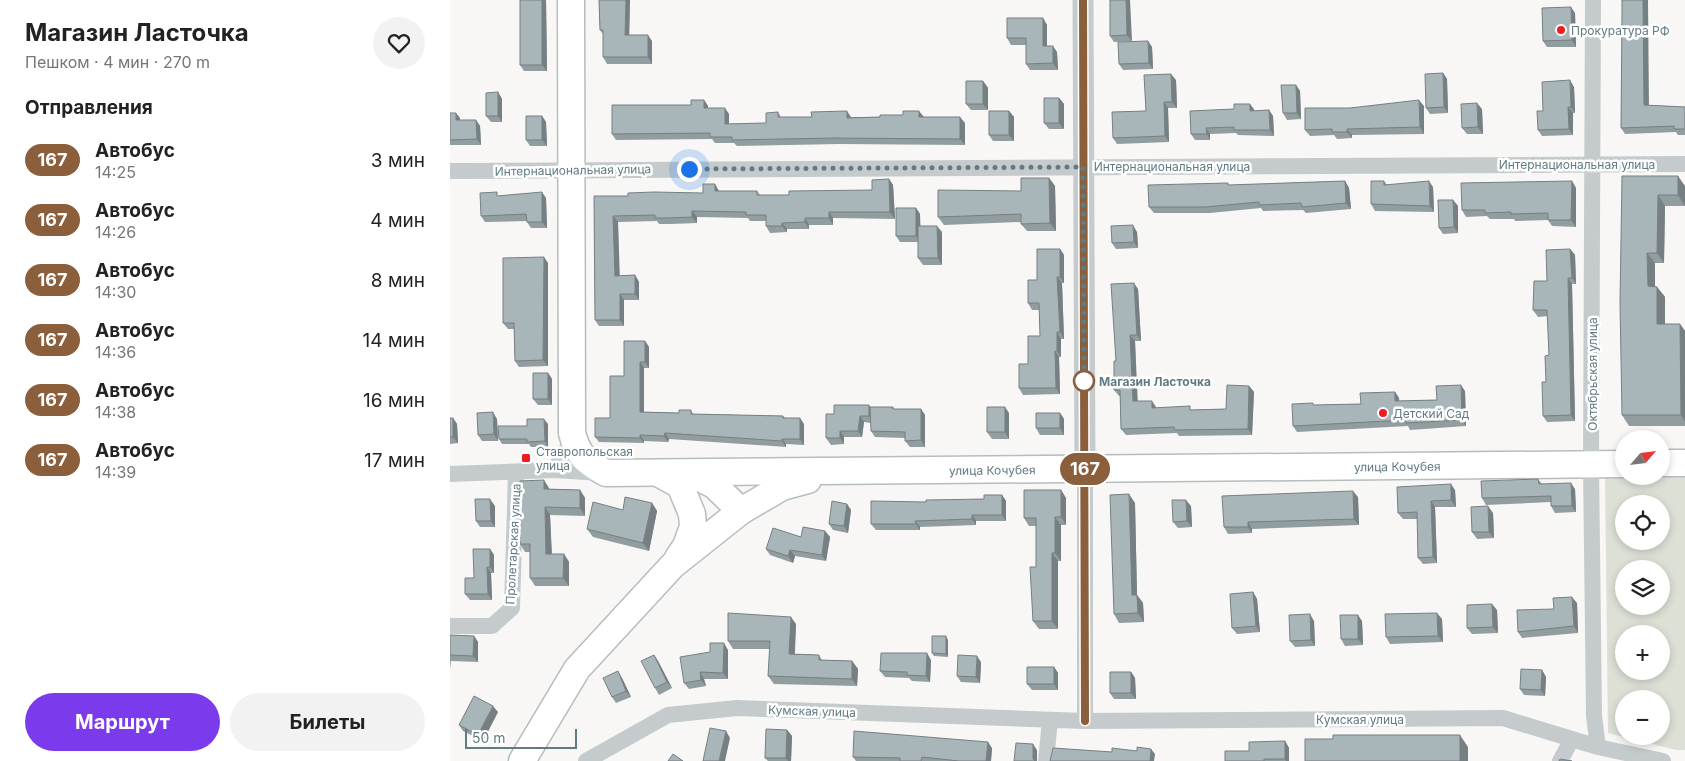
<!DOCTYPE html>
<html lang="ru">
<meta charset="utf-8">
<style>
:root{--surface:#fff;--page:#f2f2f2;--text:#222;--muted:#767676;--accent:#7c3aed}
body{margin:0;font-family:Inter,sans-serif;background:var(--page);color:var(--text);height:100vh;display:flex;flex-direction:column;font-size:19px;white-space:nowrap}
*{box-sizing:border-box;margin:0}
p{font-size:16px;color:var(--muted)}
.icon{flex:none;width:28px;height:28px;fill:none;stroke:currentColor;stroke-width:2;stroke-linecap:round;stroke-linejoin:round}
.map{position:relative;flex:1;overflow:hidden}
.side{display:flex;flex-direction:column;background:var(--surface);width:450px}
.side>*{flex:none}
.badge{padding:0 10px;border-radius:16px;font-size:18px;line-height:32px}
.needle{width:32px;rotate:62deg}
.tools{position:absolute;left:1165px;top:430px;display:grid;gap:10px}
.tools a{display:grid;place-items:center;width:55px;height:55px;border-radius:50%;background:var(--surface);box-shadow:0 2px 8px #0003;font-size:25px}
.scale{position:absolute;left:15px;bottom:12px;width:112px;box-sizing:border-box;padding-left:5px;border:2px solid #617b82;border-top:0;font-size:14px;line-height:18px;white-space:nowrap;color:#617b82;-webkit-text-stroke:4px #fff;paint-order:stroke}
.you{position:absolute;width:25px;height:25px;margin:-12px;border:4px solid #fff;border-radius:50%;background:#1a73e8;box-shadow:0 0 0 8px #1a73e833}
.map>.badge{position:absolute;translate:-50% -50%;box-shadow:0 0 0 2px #fff}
h2{padding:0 25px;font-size:19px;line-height:45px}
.round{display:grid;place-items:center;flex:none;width:52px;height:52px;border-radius:26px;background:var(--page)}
.headline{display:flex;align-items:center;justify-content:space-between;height:85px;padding:0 25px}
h1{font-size:24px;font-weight:700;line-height:38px}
.action{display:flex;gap:10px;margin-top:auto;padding:10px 25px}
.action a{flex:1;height:58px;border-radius:30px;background:var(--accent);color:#fff;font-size:20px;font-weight:700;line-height:58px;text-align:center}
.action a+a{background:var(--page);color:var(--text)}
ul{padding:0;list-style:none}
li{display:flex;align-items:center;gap:15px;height:60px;padding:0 25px}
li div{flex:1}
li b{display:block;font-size:19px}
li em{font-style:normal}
li .badge{min-width:55px;font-weight:700;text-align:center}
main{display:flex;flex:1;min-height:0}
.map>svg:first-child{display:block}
.green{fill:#dce0d5;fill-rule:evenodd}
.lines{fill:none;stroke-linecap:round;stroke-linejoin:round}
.primary-casing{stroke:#b6bdbf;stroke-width:29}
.minor{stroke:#c5cbcd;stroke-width:16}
.tertiary{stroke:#c5cbcd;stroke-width:21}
.primary{stroke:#fff;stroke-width:26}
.wall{fill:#919d9f}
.shaded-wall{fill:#767f82}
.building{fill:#a9b6b9;stroke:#767f82}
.line-casing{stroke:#fff;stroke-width:11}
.line{stroke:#8b5e3c;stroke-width:8}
.walk{stroke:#617b82;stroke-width:5;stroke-dasharray:0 9}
.poi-dot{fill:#ef1d21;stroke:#fff;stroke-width:2}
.stop-dot{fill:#fff;stroke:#8b5e3c;stroke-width:2.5}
.labels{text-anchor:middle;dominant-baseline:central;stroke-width:5;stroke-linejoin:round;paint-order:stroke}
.poi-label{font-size:12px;fill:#617b82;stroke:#fff;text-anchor:start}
.street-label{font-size:12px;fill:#617b82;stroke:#fff}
.stop-label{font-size:12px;font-weight:bold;fill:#617b82;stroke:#fff;text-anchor:start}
</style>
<main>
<section class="side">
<div class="headline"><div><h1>Магазин Ласточка</h1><p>Пешком · 4 мин · 270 m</p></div><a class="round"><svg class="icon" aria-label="heart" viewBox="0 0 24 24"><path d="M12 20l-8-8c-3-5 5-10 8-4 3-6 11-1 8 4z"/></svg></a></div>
<h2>Отправления</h2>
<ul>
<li><span class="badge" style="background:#8b5e3c;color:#fff">167</span><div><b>Автобус</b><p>14:25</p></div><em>3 мин</em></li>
<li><span class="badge" style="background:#8b5e3c;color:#fff">167</span><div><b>Автобус</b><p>14:26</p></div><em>4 мин</em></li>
<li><span class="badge" style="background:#8b5e3c;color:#fff">167</span><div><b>Автобус</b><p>14:30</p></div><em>8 мин</em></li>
<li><span class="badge" style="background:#8b5e3c;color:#fff">167</span><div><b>Автобус</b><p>14:36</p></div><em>14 мин</em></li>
<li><span class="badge" style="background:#8b5e3c;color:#fff">167</span><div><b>Автобус</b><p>14:38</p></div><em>16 мин</em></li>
<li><span class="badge" style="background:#8b5e3c;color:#fff">167</span><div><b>Автобус</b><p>14:39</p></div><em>17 мин</em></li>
</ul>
<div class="action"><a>Маршрут</a><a>Билеты</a></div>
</section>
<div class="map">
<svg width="1235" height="761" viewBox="0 0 1235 761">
<rect width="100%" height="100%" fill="#f8f7f5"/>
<path class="green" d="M1155,474L1211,476V474H1235V750H1226L1158,733ZM1174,504H1211V541H1174ZM1174,569H1211V606H1174ZM1174,634H1211V671H1174ZM1174,699H1211V736H1174Z"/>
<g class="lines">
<g class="primary-casing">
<g id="primary">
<path id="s1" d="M121,0L122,433C128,456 136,462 156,473L1174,464"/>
<path d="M1211,463H1235"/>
<path d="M208,473L230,485L242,514L243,527L236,546L228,558"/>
<path d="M240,473L264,485L291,511"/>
<path d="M72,761L127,669L223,565L291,511L332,487L358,480"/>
</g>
</g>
<path class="minor" d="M1143,0L1141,464L1144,716L1148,747
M0,171L1235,164
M635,469V721
M104,470L123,439
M0,474L104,470L152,473
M0,626H42L62,608L66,473
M136,761L218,715L287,708L635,721L1053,718L1148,747L1213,761
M596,761L600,720
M1110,761L1122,739"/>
<path class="tertiary" d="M633,0L635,469"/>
<use href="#primary" class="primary"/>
</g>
<path class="wall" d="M70,0H96L97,71H74L70,65Z
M149,0H180L179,35L202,41V64H157L153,57V34L150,30Z
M660,0L682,41L664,42L660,36Z
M1172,0H1198V105L1235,107V135H1228L1226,132L1175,134L1171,128L1172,14Z
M1125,13L1126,47H1097L1093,41Z
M593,18L597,25V46L607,52L608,70H580L576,64V45H561L557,38Z
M698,41L702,47L703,69L673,70L669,64Z
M993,73L997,79L998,113L980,114L976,108Z
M726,80L727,108H718L719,142L667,144L663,138L696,111Z
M533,81L538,88V110H521L516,104Z
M846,85L850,91L851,119L837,120L833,113Z
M1124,87L1125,113H1123V135L1092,136L1088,130L1093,111Z
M48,92L52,99V122H41L36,116Z
M609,98L614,104V129H599L594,123Z
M254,100L258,106V108L279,114V124L316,123L328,112L331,117H473L515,123V145L389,144L287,146L284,143H265L262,139L166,140L162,134Z
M974,106V134L902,135V138L887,139L884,135L860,136L855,130L900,108Z
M804,109V111L819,110L823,116L824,136L788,135L786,133L760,134V140H745L741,134Z
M1032,109L1033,134H1017L1012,128Z
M559,111L564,117V141H543L539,135Z
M0,113L10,118V120H26L30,126L31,145H0Z
M92,116L96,122L97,146H80L76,140Z
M1172,176L1235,186V206H1215L1214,263H1205V286L1207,287L1215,297V324H1230L1235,331V426H1179L1172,415Z
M599,178L605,186L606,231H577L571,224V222L494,225L488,217L571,191Z
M439,179L443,185L445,219L383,218V225H359V229H337V232L320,233L316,226V221H300L298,218L247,217V223L221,224H209L207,221L168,222L169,276L185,275L189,282V300H174V326H149L145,320L144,196H178L253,193L269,191H307L310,195H339L422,190Z
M895,181L899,188L901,209L856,213L853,210L813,211L811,208L760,213H704L699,207L780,185Z
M934,181L937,185L983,187L984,212L925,211L921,204Z
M1122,181L1126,188V227L1102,226L1098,220L1065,221L1064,219H1040L1037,216L1016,217L1012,210Z
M49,196L96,198L97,228H81L77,222V221L35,222L31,216Z
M1003,200L1008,206V233L993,234L989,228Z
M466,208L470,214V226L492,232V265H473L468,258V242H450L446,236Z
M687,232L688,248L666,249L662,243Z
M610,249L614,255V283H612L614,339H611V357H609L610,394L573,395L569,388L578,364L590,336V310H582L578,303L587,280Z
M1120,249L1125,255L1126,284H1122L1125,421L1097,422L1093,416L1099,355L1098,316L1088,317L1083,310L1097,281Z
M98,263V366L69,367L65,361L64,329H58L53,323Z
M688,289L691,341H685L687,401L706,407V408L742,410L776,409L799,386L804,392L802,435L729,436L727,433L676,435L671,429L670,396H669L664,390L666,361Z
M195,341L199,347V368H194V412L229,413L241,410L243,414L333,416L335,418L354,424V445L336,444V447L219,439L218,442L194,441V443L149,442L145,437L160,418L174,376Z
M98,373L102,379V405H88L83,399Z
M1015,391L1016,426L960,430L958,426L847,432L843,426L864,405L911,404L945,392L949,398V401L987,400Z
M420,407H443L444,409H471L475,415V447H460L455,441V438L425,437L421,431V423L414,422L412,437H394V444L381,445L376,438L384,414Z
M559,413V439H542L537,432Z
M610,413L614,419V435H590L586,428Z
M0,418H3L7,424L8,443L0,444Z
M47,419L48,441H32L28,435Z
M98,424V447H81L79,444H52L49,439L77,426Z
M1088,479L1092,484L1125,489L1126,512L1105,513L1101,506V502L1036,505L1032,498Z
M99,488V489L130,490L135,498V516L100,515L102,554H114L119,562V586H85L80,578V552H75L70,544Z
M611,490L616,498V525H611V561H608V629H589L583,621L586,567V526H579L574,518Z
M1005,490L1006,507H985L987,563L973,564L968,558L967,519H953L948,513Z
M552,495L556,501V521H526V525L470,527V530H426L421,524L476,502L534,499Z
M908,497L909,525L802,529V533L778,534L774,527Z
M202,503L207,511L199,551L143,537L137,529L173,510Z
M685,503L687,595L693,603L694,622L669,623L664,614Z
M397,504L401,510L398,533L383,530L379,524Z
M45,506V527H30L26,521Z
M741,506L742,527L728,528L723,522Z
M1043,513L1044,538L1027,539L1022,532Z
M375,531L380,537L376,561L345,556L343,563L320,555L316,549L351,537Z
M40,549L44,555V573H41L42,600H20L15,594Z
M803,592L807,599L810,632L787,634L782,628Z
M1127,603L1128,633L1072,638L1068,632L1104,609Z
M1047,610L1048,633L1022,634L1017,628Z
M992,619L993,642L940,644L936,637Z
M864,621L865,646L845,647L840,641Z
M912,621L913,645L895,646L891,639Z
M346,624L345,654L369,655L372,660L402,661L408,669L407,686L324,684L318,676L320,649H283L278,641Z
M0,635L24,636L28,642V662L1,661L0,669Z
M498,640V657L484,656L482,653Z
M278,650V679H254L256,686L239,689L234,683Z
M204,655L208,661L222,688L209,695L205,688Z
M481,660L480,682L462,681L459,678L435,677L430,671Z
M531,662L530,683L511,682L507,676Z
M604,667L608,673V690H582L577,684Z
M1092,670L1096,677L1095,696L1074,695L1070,689Z
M681,672L685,678L686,699H664L660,693Z
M172,678L181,697L166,703L162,697Z
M48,712L33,741L13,731L9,725Z
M337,730L342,736L341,761H318L315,758Z
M835,741L839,748V761H775L799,751Z
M542,748L541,761H406L403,757Z"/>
<path class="shaded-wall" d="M92,0H96L97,71L92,65Z
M176,0H180L179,42L175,35Z
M676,0H680L682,41L677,35Z
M1193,0H1198L1199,112L1194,105Z
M1121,7L1125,13L1126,47L1122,40Z
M593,18L597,25V52L593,46Z
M198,35L202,41V64L198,57Z
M698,41L702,47L703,69L699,63Z
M603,46L607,52L608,70L603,63Z
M993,73L997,79L998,113L994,107Z
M721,74L726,80L727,108L722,102Z
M1120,80L1124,87L1125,113L1121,107Z
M533,81L538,88V110L533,104Z
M846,85L850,91L851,119L847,113Z
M48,92L52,99V122L48,116Z
M609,98L614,104V129L609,123Z
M254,100L258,106V114L254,108Z
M969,100L974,106V134L970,127Z
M714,102L718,108L719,142L715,136Z
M1027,103L1032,109L1033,134L1028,127Z
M800,104L804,109V117L800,111Z
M1118,107L1123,113V135L1119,129Z
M275,108L279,114V130L275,124Z
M819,110L823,116L824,136L820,130Z
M397,111L401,117L397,118Z
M469,111L474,117H469Z
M559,111L564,117V141L559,135Z
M6,113L10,118V126L6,120Z
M92,116L96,122L97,146L92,140Z
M510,117L515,123V145L510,139Z
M26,120L30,126L31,145L27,139Z
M756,128L760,134V140L757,134Z
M897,129L902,135V138L897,132Z
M1228,176L1235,186V206L1228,195Z
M599,178L605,186L606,231L600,223Z
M439,179L443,185L445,219L440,212Z
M895,181L899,188L901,209L896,203Z
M979,181L983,187L984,212L980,206Z
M1122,181L1126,188V227L1121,220Z
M265,184L269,191V198L265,191Z
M92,192L96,198L97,228L92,222Z
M1208,195L1215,206L1214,263L1207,253Z
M1003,200L1008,206V233L1004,227Z
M466,208L470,214L471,242L466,236Z
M242,211L247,217V223L242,217Z
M379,212L383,218V225L379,218Z
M163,216L168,222L170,282L165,276Z
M355,218L359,225V229L355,222Z
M332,223L337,229V232L332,226Z
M683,225L687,232L688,248L684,242Z
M487,226L492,232V265L488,258Z
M610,249L614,255V283L610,277Z
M1120,249L1125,255L1126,284L1122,278Z
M1197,253L1205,263V297L1198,286Z
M94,257L98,263V366L93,360Z
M185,275L189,282V300L185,294Z
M607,277L612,283L614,339L610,332Z
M1118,278L1122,284L1125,421L1121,415Z
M684,283L688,289L691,341L687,335Z
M1207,287L1215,297V335L1207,324Z
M170,294L174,300V326L170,320Z
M1230,324L1235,331V422L1231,415Z
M607,332L611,339V357L607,351Z
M680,335L685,341L688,407L683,401Z
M195,341L199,347V368L195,362Z
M605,351L609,357L610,394L606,388Z
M190,362L194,368V417L190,412Z
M98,373L102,379V405L98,399Z
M1011,385L1015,391L1016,426L1012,420Z
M799,386L804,392L802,435L798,429Z
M945,392L949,398L950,407L945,401Z
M702,401L706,407V414L702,408Z
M419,405L423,411V423L419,416Z
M555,407L559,413V439L555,432Z
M471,409L475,415V447L471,440Z
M43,412L47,419L48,441L44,434Z
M610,413L614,419V435L610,428Z
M410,416L414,422L412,437L408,431Z
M3,418L7,424L8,443L3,437Z
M350,418L354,424V445L350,439Z
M94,419L98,424V447L95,441Z
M390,431L394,437V444L390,438Z
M215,433L219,439L218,442L214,436Z
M190,435L194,441V443L190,438Z
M332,439L336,444V447L332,441Z
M94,480L99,488L100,497L94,489Z
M1121,483L1125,489L1126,512L1122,506Z
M1001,484L1005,490L1006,507L1001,500Z
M130,490L135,498V516L130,508Z
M611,490L616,498V525L611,517Z
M903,491L908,497L909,525L904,519Z
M679,494L685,503L687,595L693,603L694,622L688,613L682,595Z
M552,495L556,501V521L552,515Z
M40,499L45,506V527L41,521Z
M736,500L741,506L742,527L737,521Z
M981,501L985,507L987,563L983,557Z
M202,503L207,511L199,551L193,543Z
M397,504L401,510L398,533L394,526Z
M1038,506L1043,513L1044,538L1039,532Z
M95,507L100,515L102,562L96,554Z
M522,515L526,521V525L522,519Z
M605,517L611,525V561L605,553Z
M465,521L470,527V530L466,524Z
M798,522L802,529V533L798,527Z
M375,531L380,537L376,561L372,555Z
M40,549L44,555V573L40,567Z
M340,550L345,556L343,563L338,556Z
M602,553L608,561V629L602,621Z
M114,554L119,562V586L113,578Z
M37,567L41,573L42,600L38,594Z
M803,592L807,599L810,632L806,626Z
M1122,597L1127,603L1128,633L1124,626Z
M1042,604L1047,610L1048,633L1043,627Z
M987,613L992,619L993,642L988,636Z
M860,614L864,621L865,646L861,640Z
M908,615L912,621L913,645L908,639Z
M341,617L346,624L344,662L339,654Z
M24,636L28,642V662L23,656Z
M496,636L498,640V657L496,654Z
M274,643L278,650V679L273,673Z
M477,653L481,660L480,682L476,676Z
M204,655L208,661L222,688L217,682Z
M527,656L531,662L530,683L526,677Z
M402,661L408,669L407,686L402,679Z
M604,667L608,673V690L604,684Z
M1092,670L1096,677L1095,696L1091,690Z
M168,671L172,678L181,697L176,691Z
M250,672L254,679L256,686L251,680Z
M681,672L685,678L686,699L681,693Z
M43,706L48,712L33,741L28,735Z
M337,730L342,736L341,761H338L336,758Z
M276,731L280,738L275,761H269Z
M1010,735L1018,747V761H1010Z
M835,741L839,748V761H836L835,759Z
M538,742L542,748L541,761H536Z
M583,744L587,750V761H584L583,759Z
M701,749L705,754L704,761H700Z"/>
<path class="building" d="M70,0H92V65H70Z
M149,0H176L175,35H198V57H153V30H150Z
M660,0H676L677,35L660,36Z
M1172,0H1193L1194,105L1235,107V129H1224V126L1171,128L1172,14Z
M1121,7L1122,40L1093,41L1092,8Z
M557,18H593V46H603V63L576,64V38H557Z
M698,41L699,63L669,64L668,42Z
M993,73L994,107L976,108L975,74Z
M721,74L722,102H714L715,136L663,138L662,112L696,111L694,75Z
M1120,80L1121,107H1118L1119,129L1088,130L1087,111H1093L1092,82Z
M516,81H533V104H516Z
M831,85H846L847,113H833Z
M48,92V116H36V93Z
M594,98H609V123H594Z
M241,100H254V108H275V124L316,123V113L328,112V117H362L361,112L397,111V118L430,117V115H453V111H469V117H510V139L384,138L282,140V137H260V133L162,134V105H241Z
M969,100L970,127L897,129V132H882V129L855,130V108H900Z
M1027,103L1028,127L1012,128L1011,104Z
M784,104H800V111L819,110L820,130H784V127L756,128L757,134H741L740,111L784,109Z
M539,111H559V135H539Z
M0,113H6V120H26L27,139L0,140Z
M76,116H92V140H76Z
M1172,176H1228V195H1208L1207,253H1197L1198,286L1207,287V324H1230L1231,415H1172L1170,303Z
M571,178H599L600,223L571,224V214L488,217V190L571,191Z
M439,179L440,212H379V218H355V222L332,223V226H316V215H296V212L242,211V217L217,218H205V215L163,216L165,276L185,275V294H170V320H145L144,196H178V193L204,192L253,193V184H265V191H307V195H339V191L422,190V180Z
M895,181L896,203L852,207L851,203L809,205V202L755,207H699L698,185L778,183V185Z
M921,181H934V185L979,181L980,206L921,204Z
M1122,181L1121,220H1098V213L1061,214V212L1035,213V210H1012L1011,183Z
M47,192V196L92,192V222H77L76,214L31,216L30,193Z
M988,200H1003L1004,227L989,228Z
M446,208H466V236H446Z
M683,225L684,242L662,243L661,226Z
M468,226H487L488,258H468Z
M587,249H610V277H607L610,332H607V351H605L606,388H569V364H578V336H590L589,303H578V280H587Z
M1120,249L1122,278H1118L1121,415L1093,416L1092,382H1096L1095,356L1099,355L1097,310H1083L1084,281H1097L1096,250Z
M94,257L93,360L65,361L64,323H53V258Z
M684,283L687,335H680L683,401H702V408L740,406V410L776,409L777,385L799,386L798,429L725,430L724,427L671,429L670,390H664V361H666L661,284Z
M174,341H195V362H190V412L229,413V410H241V414L333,416V418H350V439H332V441L215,433L214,436L190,435V438L145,437V418H160V376H174Z
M83,373H98V399H83Z
M1011,385L1012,420L956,423V420L843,426L842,404L863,403V405L911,404L910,393L945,392V401L987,400L986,386Z
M384,405H419V416H410L408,431H390V438H376V414H384Z
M420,407H443V409H471V440L455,441V432L421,431Z
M537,407H555V432H537Z
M43,412L44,434L28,435L27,413Z
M586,413H610V428H586Z
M0,418H3V437H0Z
M77,419H94L95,441L77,442V439H49L48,426H77Z
M1088,479L1089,484L1121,483L1122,506H1101V496L1032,498L1031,481Z
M94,480V489L130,490V508L95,507L96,554H114L113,578H80V544H70V481Z
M1001,484V500L981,501L983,557L968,558L967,512L948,513L947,487Z
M574,490H611V517H605V553H602V621H583L580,567H586V518H574Z
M903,491L904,519L798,522V527H774L772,496Z
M679,494L682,595H687L688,613L664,614L660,495Z
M534,495H552V515H522V519L465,521L466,524H421V501L476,502V500L534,499Z
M175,497L202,503L193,543L137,529L143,502L173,510Z
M25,499H40L41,521H26Z
M722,500H736L737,521L723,522Z
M382,501L397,504L394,526L379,524Z
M1038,506L1039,532H1022L1021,507Z
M353,527L375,531L372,555L340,550L338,556L316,549L323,528L351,537Z
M23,549H40V567H37L38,594H15V578H24Z
M803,592L806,626L782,628L780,594Z
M1122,597L1124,626L1068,632L1067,610L1104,609L1103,598Z
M1042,604L1043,627L1017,628V605Z
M278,613L341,617L339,654L369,655V660L402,661V679L318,676L320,641H278Z
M987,613L988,636L936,637L935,614Z
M860,614L861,640L840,641L839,615Z
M890,615H908V639H891Z
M0,635L24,636L23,656L0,655Z
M482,636H496V654L482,653Z
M260,643H274L273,673L250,672L251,680L234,683L230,657L260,652Z
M431,653H477L476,676L457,675V672L430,671Z
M204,655L217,682L205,688L191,661Z
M508,655L527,656L526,677L507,676Z
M577,667H604V684H577Z
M1071,669L1092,670L1091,690L1070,689Z
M168,671L176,691L162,697L153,678Z
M660,672H681V693H660Z
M24,696L43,706L28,735L9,725Z
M260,728L276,731L269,761H253Z
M316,729L337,730L336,758H315Z
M404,731L538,742L536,761H509L472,757L471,761H450V758L403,757Z
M883,735H1010V761H855V739H883Z
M835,741V759H814V761H775V751H799V742Z
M566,743L583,744V759L585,761H564Z
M687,747L701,749L700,761H600L603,748L662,752V748L687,751Z
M223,754L233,761H218Z
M1110,759L1122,761H1109Z"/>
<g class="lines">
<g class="line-casing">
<path id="line" d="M633,0L635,721"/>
</g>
<use href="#line" class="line"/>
<path class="walk" d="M239,169L633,167L634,381"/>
</g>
<g class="poi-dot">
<circle cx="1111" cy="30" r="5"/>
<circle cx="933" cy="413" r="5"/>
<rect x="71" y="453" width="10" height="10" rx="2.5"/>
</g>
<circle class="stop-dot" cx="634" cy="381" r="10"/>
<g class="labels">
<g class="poi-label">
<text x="1121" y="30">Прокуратура РФ</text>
<text x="943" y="413">Детский Сад</text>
<text x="86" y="451">Ставропольская<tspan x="86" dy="14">улица</tspan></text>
</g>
<g class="street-label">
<text x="1127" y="164">Интернациональная улица</text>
<text x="722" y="166">Интернациональная улица</text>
<text transform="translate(123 170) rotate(-1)">Интернациональная улица</text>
<text transform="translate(1142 374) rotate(-90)">Октябрьская улица</text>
<text stroke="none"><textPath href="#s1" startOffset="1279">улица Кочубея</textPath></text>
<text stroke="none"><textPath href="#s1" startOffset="874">улица Кочубея</textPath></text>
<text transform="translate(63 544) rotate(-87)">Пролетарская улица</text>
<text transform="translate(362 711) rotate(2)">Кумская улица</text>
<text x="910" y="719">Кумская улица</text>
</g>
<g class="stop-label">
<text x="649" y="381">Магазин Ласточка</text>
</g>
</g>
</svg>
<div class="tools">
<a><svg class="needle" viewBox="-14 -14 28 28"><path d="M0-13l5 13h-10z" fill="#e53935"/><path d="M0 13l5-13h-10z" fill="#767676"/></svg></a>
<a><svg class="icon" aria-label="locate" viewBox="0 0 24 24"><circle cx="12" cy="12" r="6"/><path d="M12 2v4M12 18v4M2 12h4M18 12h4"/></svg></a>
<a><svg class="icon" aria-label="layers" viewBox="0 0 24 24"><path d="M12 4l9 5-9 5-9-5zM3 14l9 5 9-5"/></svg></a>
<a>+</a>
<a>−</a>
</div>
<div class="scale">50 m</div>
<div class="you" style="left:239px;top:169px"></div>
<b class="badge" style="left:635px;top:469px;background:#8b5e3c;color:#fff">167</b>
</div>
</main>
